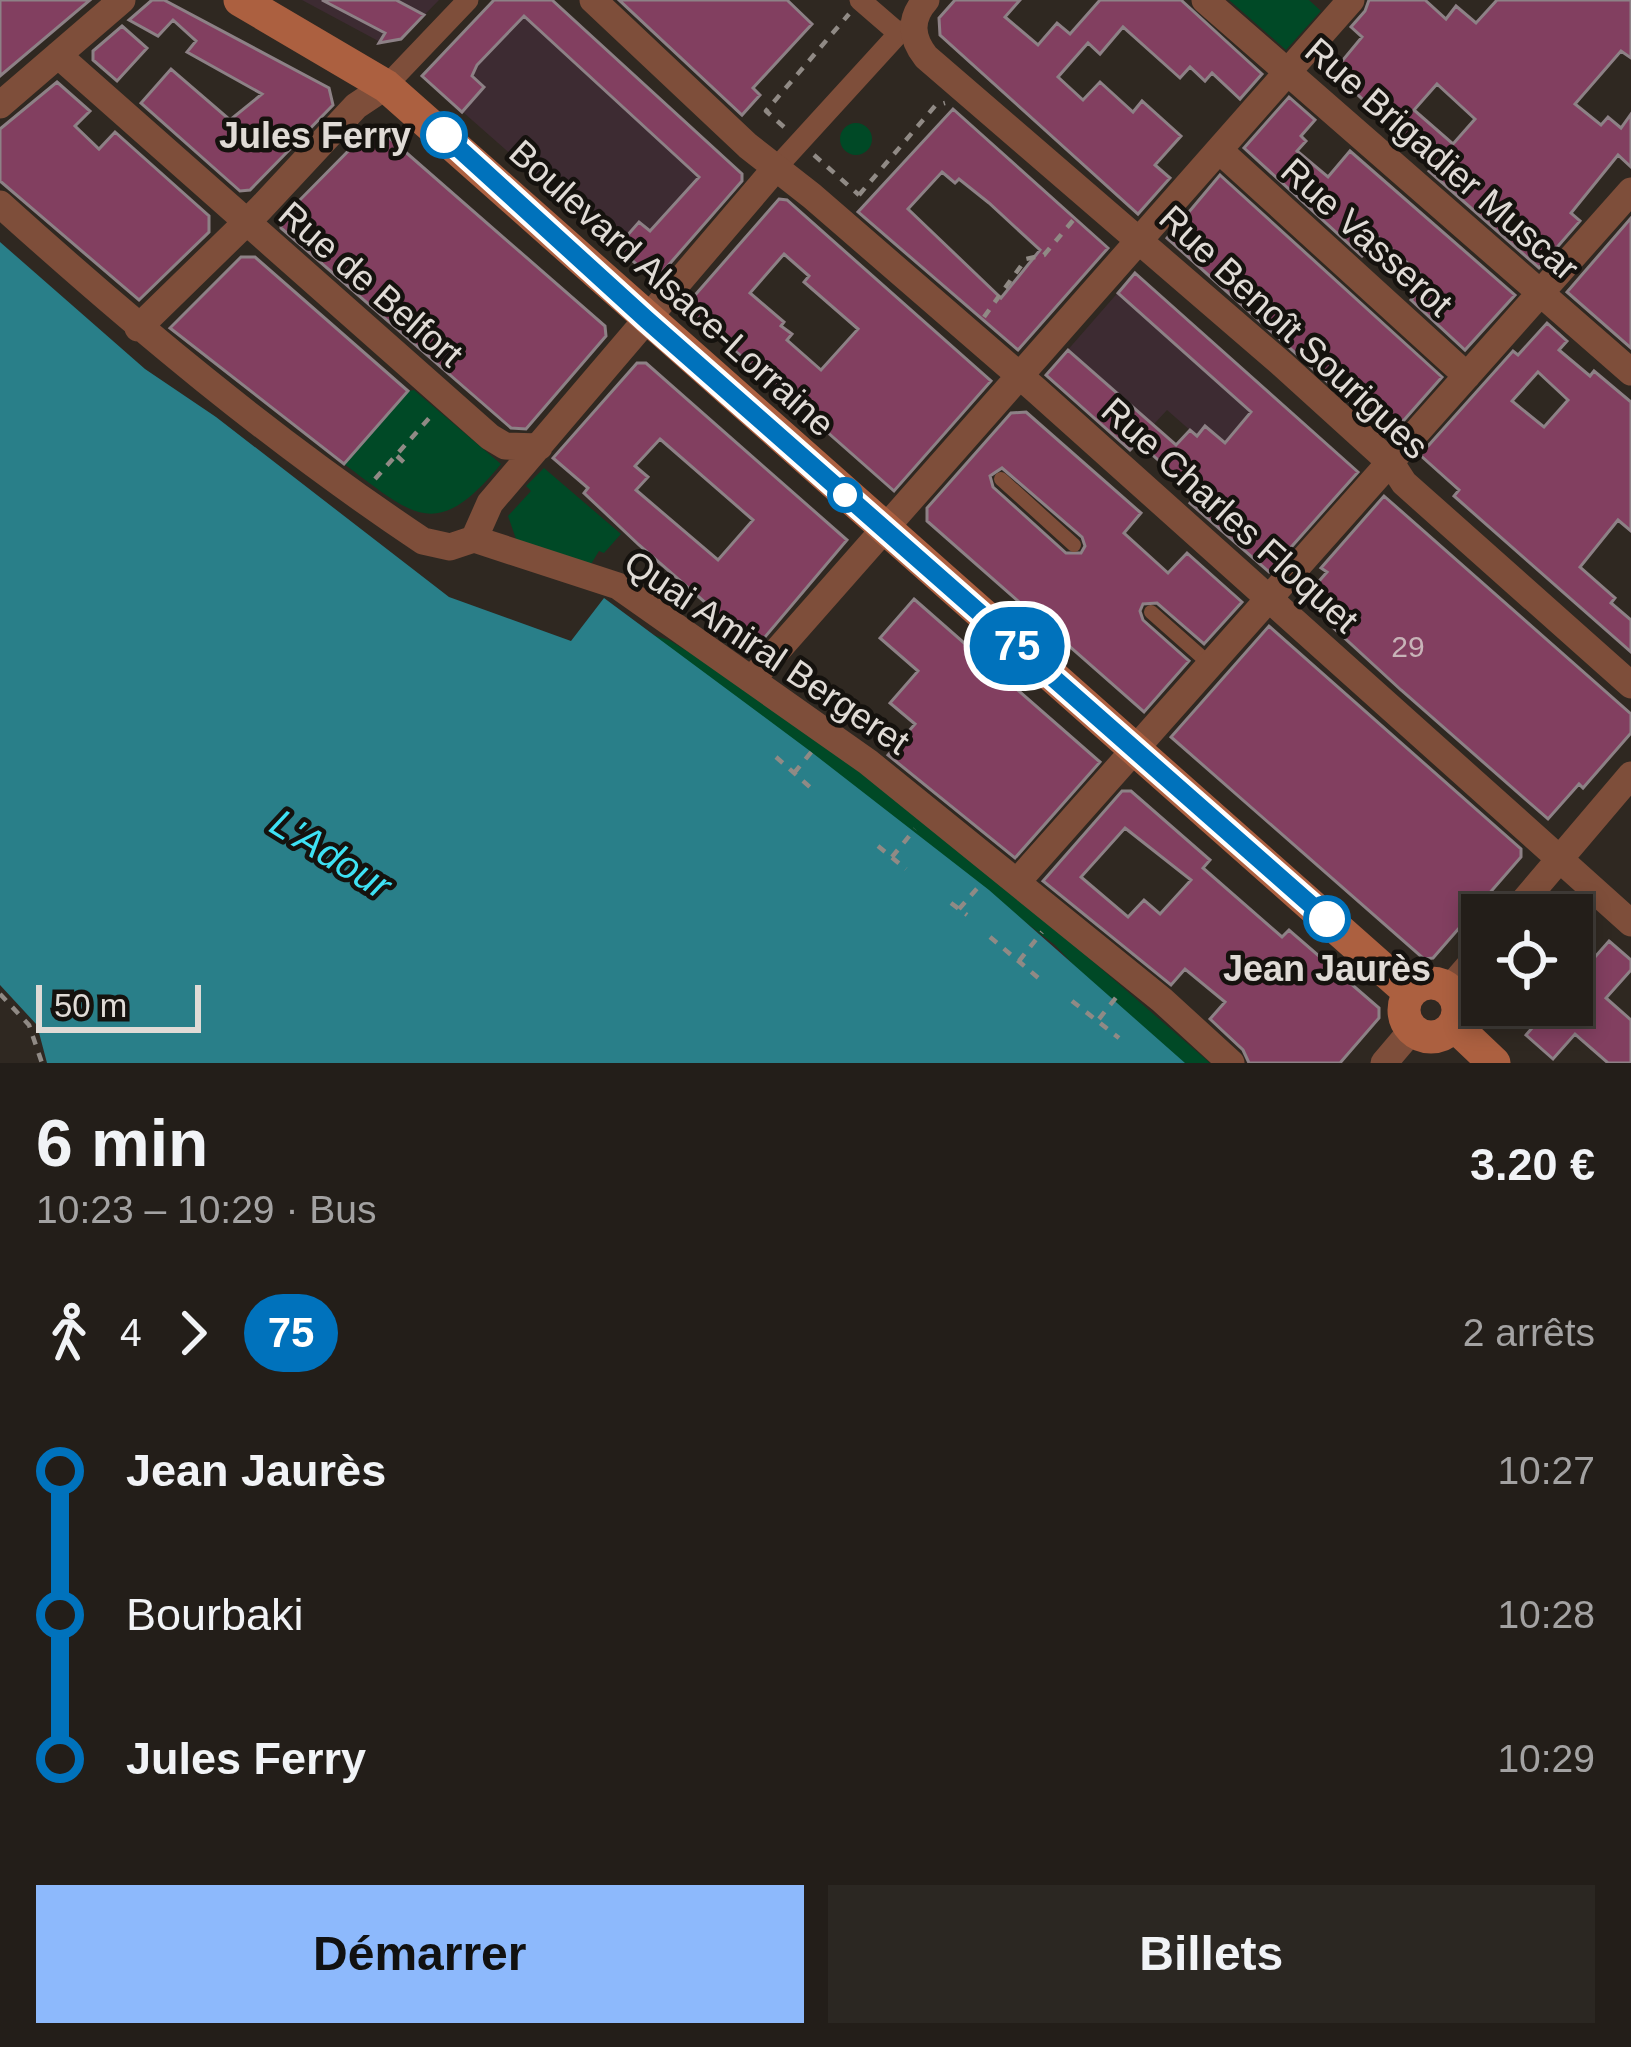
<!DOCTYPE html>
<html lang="fr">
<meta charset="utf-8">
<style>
:root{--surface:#231e19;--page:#2b2722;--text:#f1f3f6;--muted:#a3a2a2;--line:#403c38;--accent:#8db9fc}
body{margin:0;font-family:Helvetica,sans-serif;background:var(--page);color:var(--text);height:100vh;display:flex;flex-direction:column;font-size:45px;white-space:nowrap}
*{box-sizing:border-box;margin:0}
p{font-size:39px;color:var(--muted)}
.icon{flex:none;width:66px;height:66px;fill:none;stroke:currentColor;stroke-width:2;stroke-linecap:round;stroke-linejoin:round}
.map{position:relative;height:1063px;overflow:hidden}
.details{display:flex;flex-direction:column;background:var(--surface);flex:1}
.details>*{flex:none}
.badge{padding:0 24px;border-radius:39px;font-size:42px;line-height:78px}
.tools{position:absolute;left:1461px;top:894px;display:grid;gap:24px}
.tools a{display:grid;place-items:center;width:132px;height:132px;border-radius:0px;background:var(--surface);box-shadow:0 6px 18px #0003,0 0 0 3px var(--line);font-size:60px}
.scale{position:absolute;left:36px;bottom:30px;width:165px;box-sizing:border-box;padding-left:12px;border:6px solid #e0dbd6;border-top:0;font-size:33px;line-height:42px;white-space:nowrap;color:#e0dbd6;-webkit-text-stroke:9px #15120e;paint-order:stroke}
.map>.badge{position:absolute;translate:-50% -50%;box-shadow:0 0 0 6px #fff}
.legs{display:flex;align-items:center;gap:18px;height:132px;padding:0 36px;font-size:39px}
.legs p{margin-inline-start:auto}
.overview{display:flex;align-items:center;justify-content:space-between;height:204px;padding:0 36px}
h1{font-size:66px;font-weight:700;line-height:90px}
.action{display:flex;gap:24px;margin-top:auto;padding:24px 36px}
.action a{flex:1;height:138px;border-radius:0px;background:var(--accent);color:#111;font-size:48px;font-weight:700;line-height:138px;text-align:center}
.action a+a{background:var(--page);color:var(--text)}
ul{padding:0 36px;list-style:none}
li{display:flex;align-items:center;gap:42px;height:144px;font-size:45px}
li i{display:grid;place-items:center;width:18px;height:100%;margin:0 15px;background:currentColor}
li i::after{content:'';width:30px;height:30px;margin:-15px;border:9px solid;border-radius:50%;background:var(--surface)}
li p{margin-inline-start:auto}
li:first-child i{background:linear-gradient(#0000 50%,currentColor 0)}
li:last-child i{background:linear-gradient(currentColor 50%,#0000 0)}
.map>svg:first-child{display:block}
.education{fill:#3d2b32}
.green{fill:#004926}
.water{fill:#297f89}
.building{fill:#823f60;stroke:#8d8186;stroke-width:3;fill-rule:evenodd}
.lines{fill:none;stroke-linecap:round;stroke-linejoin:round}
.path{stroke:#908a85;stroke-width:4.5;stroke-dasharray:9 9;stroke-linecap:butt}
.service{stroke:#7e4e3a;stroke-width:14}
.pedestrian{stroke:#7e4e3a;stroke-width:21}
.minor{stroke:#7e4e3a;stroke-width:27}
.secondary{stroke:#ac6040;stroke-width:33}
.line-1-casing{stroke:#fff;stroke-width:27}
.line-1{stroke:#0072bc;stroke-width:18}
.stop-1-dot{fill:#fff;stroke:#0072bc;stroke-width:6}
.labels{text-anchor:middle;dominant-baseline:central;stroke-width:9;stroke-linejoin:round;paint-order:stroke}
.number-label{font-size:30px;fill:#c8b4b8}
.stop-label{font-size:36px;font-weight:bold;fill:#e0dbd6;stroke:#15120e;text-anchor:end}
.street-label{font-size:36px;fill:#e0dbd6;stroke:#15120e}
.water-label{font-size:39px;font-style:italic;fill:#3ee1f4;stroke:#15120e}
</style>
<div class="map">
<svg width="1631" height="1063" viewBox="0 0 1631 1063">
<rect width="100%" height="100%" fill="#2f2821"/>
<path class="education" d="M302,0H439L401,39L382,43Z
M494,0H552L742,174V182L659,276L651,277L564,200L573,188L557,175L547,186L422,76Z
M1135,273L1269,392L1216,453L1167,410L1130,450L1045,376Z"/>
<path class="green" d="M1229,0H1309L1321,11L1286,50Z
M840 139a16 16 0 1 1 32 0a16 16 0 1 1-32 0Z
M414,390L501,464C436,543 414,516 344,464L408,391Z
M544,468L621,534L604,553L599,551L588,569L516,539L508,516L531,491L526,486Z
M653,635L669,640L719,670L830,748L1059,932L1210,1063H1178L1093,986L1055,945Z"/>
<path class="water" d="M0,242L145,369L216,417L449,597L571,641L604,598L810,751L989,890L1185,1063H47L37,1025L0,985Z"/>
<path class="building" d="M0,0H90L0,76Z
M152,0H164L329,88L333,105L250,190L240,191L141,103L171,69L230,120L262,94L187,52L196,41L173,20L158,36L129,20Z
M322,0H396L424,15L401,39L379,43L385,33Z
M494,0H552L742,174V181L659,276L651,277L617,247L639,222L650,231L699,177L524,16L477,65L472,76L484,87L462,112L422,76Z
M619,0H787L812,24L753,88L760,95L742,115Z
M955,0H1020L1005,17L1038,45L1057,23L1070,34L1100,0H1181L1262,74L1240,99L1212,73L1205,81L1190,67L1180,78L1123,27L1100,54L1088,43L1058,77L1083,100L1100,82L1133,112L1142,101L1181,136L1155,165L1170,178L1138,214L940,35L939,18Z
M1369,0H1425L1446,19L1456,6L1476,23L1497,0H1631V58L1621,51L1575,104L1601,125L1608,117L1621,128L1631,114V167L1618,155L1571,213L1580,221L1539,268L1429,171L1434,165L1333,72L1362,37L1351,27L1365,11ZM1437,84L1475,119L1453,144L1414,110Z
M122,26L147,48L117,81L93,60V51Z
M57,82L90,111L75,126L99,149L115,132L209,216V232L139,300L0,181V129Z
M1289,97L1315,120L1301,136L1306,141L1297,151L1328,177L1350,151L1515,295L1465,350L1411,300L1428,281L1379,238L1362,256L1244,148Z
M953,109L1108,248L1018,350L858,212ZM942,172L955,183L959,179L989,203L1040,250L1001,298L908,209Z
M378,128L605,326L606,336L526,429L511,428L281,228V219L370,129Z
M1220,175L1442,377L1389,437L1167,238Z
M779,199L787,200L991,381L894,491L690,311L689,302ZM784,254L809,276L804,282L858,329L821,370L787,340L792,334L781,326L784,322L750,293Z
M1631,218V348L1567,292Z
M241,257H255L408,391L344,464L170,328Z
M1135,273L1358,472L1269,572L1190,503L1197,495L1138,442L1130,450L1046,375L1068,350L1176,445L1190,430L1197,436L1205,426L1225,443L1251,412L1118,293Z
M1547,323L1567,341L1559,350L1590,376L1594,371L1631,402V531L1618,520L1580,567L1615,598L1611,603L1631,620V652L1454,496L1459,490L1420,455L1513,351L1518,355ZM1538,372L1568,400L1544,427L1512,401Z
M637,363H646L847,540L759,644L754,645L639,545L584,493L588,488L553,458ZM660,439L753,520L718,560L636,490L648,477L635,466Z
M1026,412L1141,513L1124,533L1168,573L1187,553L1242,602L1204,644L1157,603L1143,604L1140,611L1143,620L1189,661L1144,712L927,521V508L1011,413ZM1002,468L1082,537L1085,546L1081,553H1066L993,487L990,476Z
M1384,496L1631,714V733L1583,788L1579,784L1548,819L1401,690L1325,620L1329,617L1306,596L1327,572L1321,568Z
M914,599L1100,762L1015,858L888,755L915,724L890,703L918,671L880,638Z
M1269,626L1521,849V857L1433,958L1424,959L1171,737Z
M1122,791H1131L1210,860L1203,868L1282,937L1289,930L1379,1008V1018L1340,1063H1249L1243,1050L1210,1019L1225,1002L1185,969L1171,985L1043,881ZM1125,828L1191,880L1160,914L1144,900L1128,917L1081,877Z
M1609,941L1631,960V970L1606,998L1631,1020V1063H1608L1575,1034L1553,1059L1526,1035L1552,1005H1572V968L1580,974Z"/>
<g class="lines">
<path class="path" d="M784,127L766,111L849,14
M814,155L859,195
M859,195L935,106L945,103
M984,317L1026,259L1044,255L1075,218
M397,456L410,468
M375,479L431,416
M776,757L811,788
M794,773L813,750
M878,846L906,869
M892,857L915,829
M951,903L967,915
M959,909L981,884
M990,937L1042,981
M1019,961L1042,932
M0,994L29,1025L42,1063
M1072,1001L1119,1038
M1099,1019L1118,995"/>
<path class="service" d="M1001,479L1074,545
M1151,612L1212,666"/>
<path class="pedestrian" d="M860,0L897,32
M386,86L468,0
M775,169L901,31"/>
<path class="minor" d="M593,0L748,146L812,196L1036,390L1631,923
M926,0C909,19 911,38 926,57L1283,365L1391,463L1404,483L1631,685
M1205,0L1631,372
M58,55L490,437L505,446L539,447
M0,105L122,0
M1219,150L1467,376
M0,204C134,325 273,441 423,541L450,547L474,539L618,586L868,762L1162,1000L1231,1063
M138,328L260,209L356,106L386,86
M474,539L490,503L775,169
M753,678L1351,0
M1017,882L1631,191
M1512,915L1631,775
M1449,989L1482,951
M1384,1063L1412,1030"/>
<path class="secondary" d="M240,0L386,86L1410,993
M1404 1010a27 27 0 1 1 54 0a27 27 0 1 1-54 0Z
M1455,1026L1494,1063"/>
</g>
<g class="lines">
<g class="line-1-casing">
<path id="line-1" d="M444,135L647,320L1327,919"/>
</g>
<use href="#line-1" class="line-1"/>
</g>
<g class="stop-1-dot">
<circle cx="444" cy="135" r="21"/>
<circle cx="845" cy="495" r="15"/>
<circle cx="1327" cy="919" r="21"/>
</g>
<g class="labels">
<g class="number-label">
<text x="1408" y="646">29</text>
</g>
<g class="stop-label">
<text x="411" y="135">Jules Ferry</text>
<text x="1327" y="968" text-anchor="middle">Jean Jaurès</text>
</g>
<g class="street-label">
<text transform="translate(1442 159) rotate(41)">Rue Brigadier Muscar</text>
<text transform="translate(1367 237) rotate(42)">Rue Vasserot</text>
<text transform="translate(371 284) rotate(41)">Rue de Belfort</text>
<text transform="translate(672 288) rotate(42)">Boulevard Alsace-Lorraine</text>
<text transform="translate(1294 332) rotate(43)">Rue Benoît Sourigues</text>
<text transform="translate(1230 515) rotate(42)">Rue Charles Floquet</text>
<text transform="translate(767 652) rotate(34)">Quai Amiral Bergeret</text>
</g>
<g class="water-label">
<text transform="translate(331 854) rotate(32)">L'Adour</text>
</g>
</g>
</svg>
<div class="tools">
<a><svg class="icon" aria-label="locate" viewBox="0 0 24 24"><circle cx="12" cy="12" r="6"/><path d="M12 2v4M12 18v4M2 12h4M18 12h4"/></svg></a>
</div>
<div class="scale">50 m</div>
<b class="badge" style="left:1017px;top:646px;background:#0072bc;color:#fff">75</b>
</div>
<section class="details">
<div class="overview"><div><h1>6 min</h1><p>10:23 – 10:29 · Bus</p></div><b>3.20 €</b></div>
<div class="legs"><svg class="icon" aria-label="walk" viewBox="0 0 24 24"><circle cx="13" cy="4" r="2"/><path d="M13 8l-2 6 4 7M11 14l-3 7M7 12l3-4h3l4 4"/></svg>4<svg class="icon" aria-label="forward" viewBox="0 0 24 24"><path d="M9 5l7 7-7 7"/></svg><b class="badge" style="background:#0072bc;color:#fff">75</b><p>2 arrêts</p></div>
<ul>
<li><i style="color:#0072bc"></i><b>Jean Jaurès</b><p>10:27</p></li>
<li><i style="color:#0072bc"></i><span>Bourbaki</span><p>10:28</p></li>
<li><i style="color:#0072bc"></i><b>Jules Ferry</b><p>10:29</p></li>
</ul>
<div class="action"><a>Démarrer</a><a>Billets</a></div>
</section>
